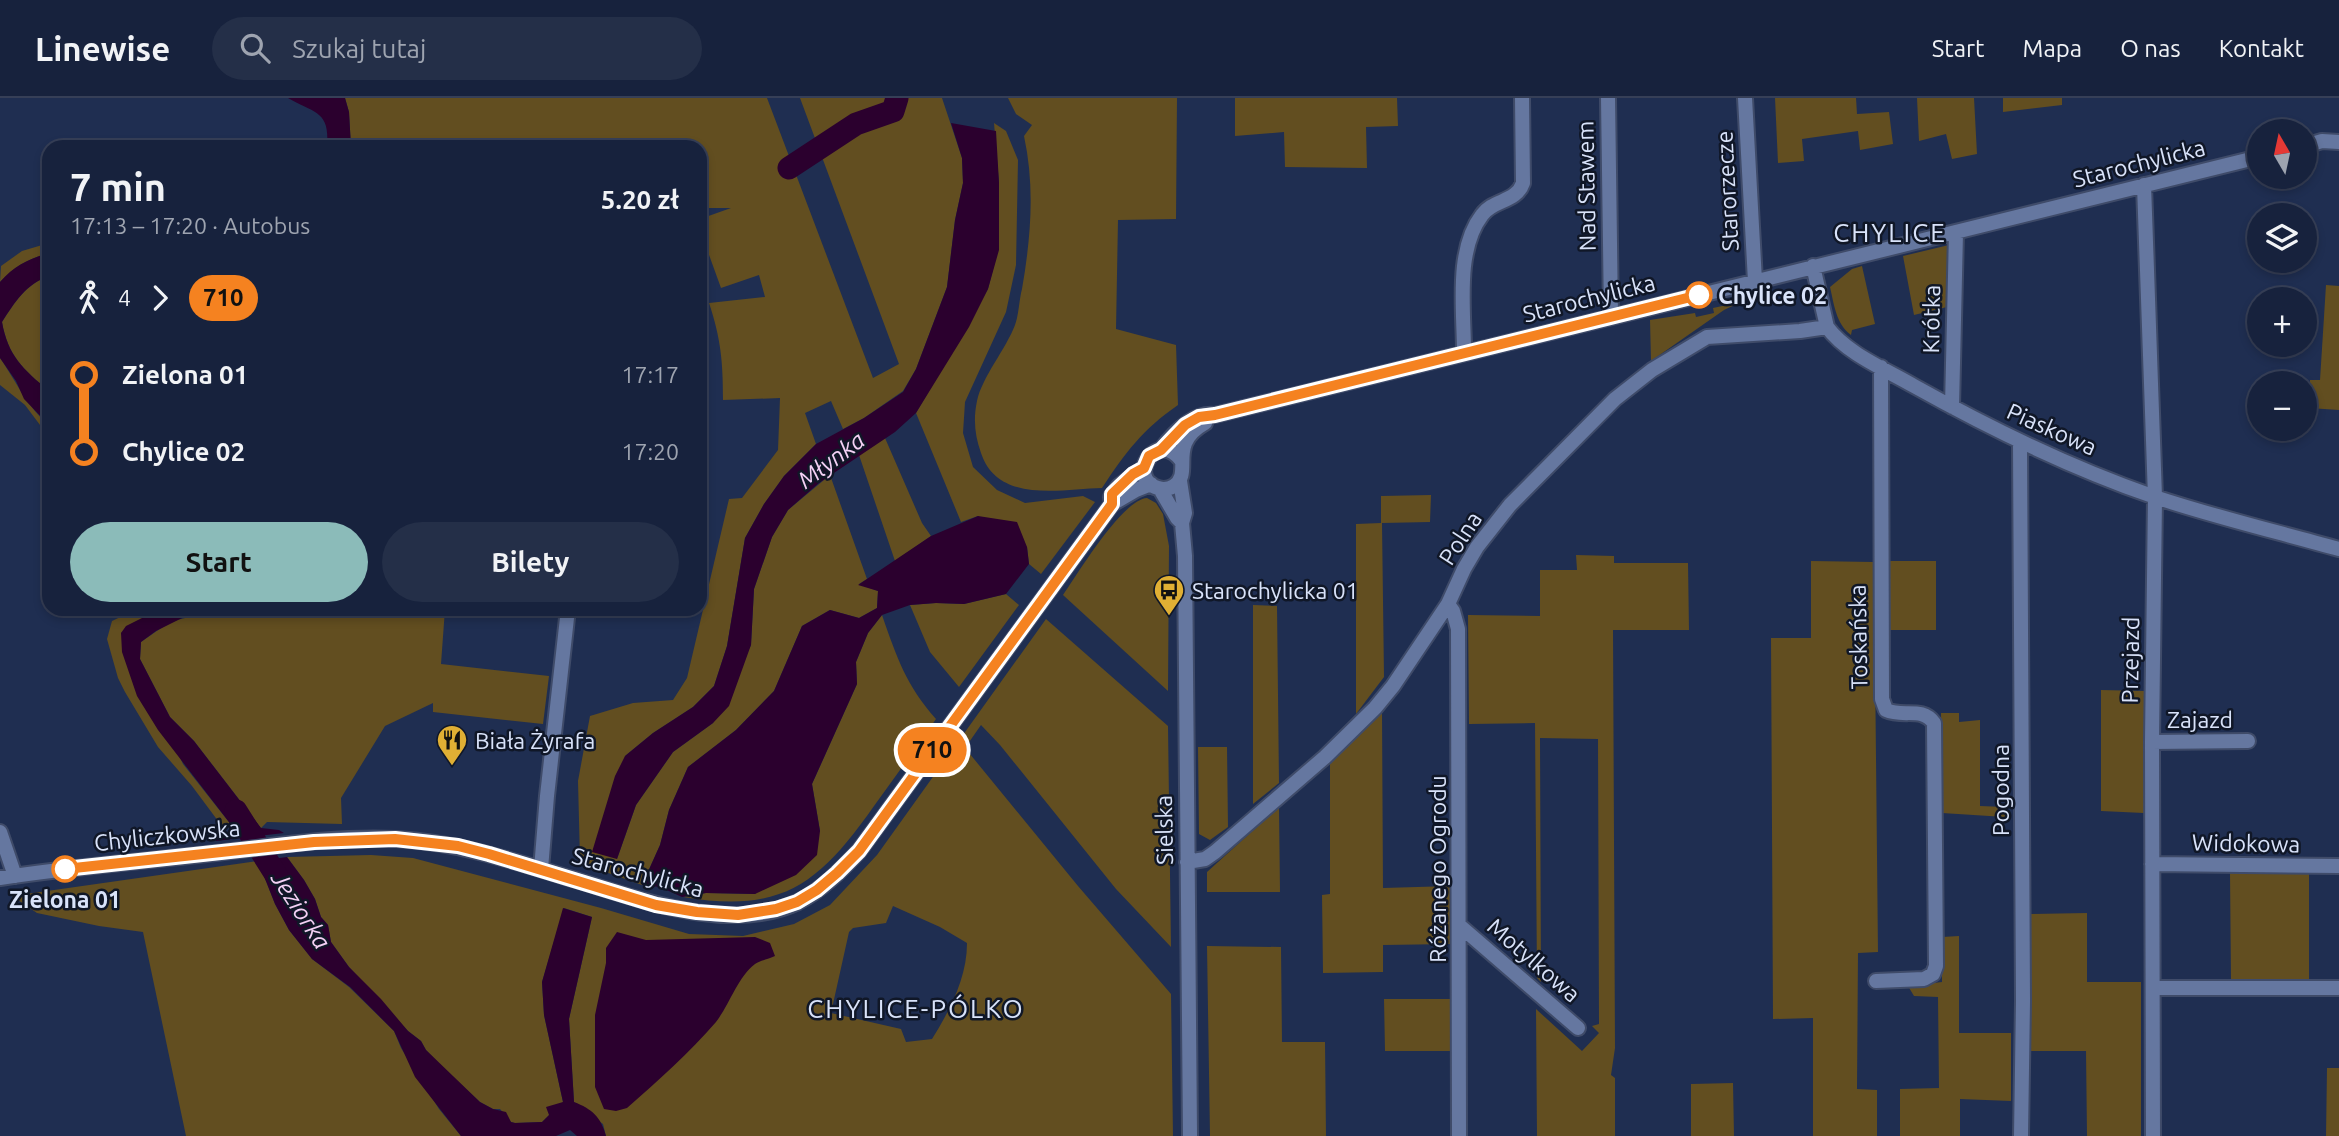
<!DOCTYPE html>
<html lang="pl">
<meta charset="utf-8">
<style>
:root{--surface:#17223d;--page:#242f48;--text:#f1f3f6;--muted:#9ea4b0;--line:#363f57;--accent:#8bbbb9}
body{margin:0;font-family:Ubuntu,sans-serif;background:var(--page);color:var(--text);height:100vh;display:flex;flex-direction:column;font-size:26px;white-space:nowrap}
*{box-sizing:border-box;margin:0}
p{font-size:23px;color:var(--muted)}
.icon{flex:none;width:38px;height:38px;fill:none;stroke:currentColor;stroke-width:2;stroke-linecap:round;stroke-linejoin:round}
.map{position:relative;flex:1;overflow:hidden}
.drawer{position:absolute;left:42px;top:42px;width:665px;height:476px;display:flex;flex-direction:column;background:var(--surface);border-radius:21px;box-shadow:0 4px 10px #0003,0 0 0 2px var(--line)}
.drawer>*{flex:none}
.badge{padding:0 14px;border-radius:23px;font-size:24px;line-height:46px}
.needle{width:46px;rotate:351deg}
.controls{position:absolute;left:2247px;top:21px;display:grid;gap:14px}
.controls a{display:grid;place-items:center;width:70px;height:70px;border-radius:50%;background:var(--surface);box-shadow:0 4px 10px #0003,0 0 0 2px var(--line);font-size:35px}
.map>.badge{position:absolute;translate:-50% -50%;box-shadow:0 0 0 4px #fff}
.legs{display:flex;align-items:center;gap:10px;height:77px;padding:0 28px;font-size:23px}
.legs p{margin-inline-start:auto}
.overview{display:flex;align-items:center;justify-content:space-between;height:119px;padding:0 28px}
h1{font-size:38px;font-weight:700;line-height:52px}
.action{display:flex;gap:14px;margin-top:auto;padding:14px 28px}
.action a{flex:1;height:80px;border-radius:42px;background:var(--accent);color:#111;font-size:28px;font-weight:700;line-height:80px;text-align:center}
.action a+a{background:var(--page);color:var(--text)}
ul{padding:0 28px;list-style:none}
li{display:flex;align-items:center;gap:24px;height:77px;font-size:26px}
li i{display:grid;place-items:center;width:10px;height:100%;margin:0 9px;background:currentColor}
li i::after{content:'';width:18px;height:18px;margin:-9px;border:5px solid;border-radius:50%;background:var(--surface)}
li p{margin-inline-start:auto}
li:first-child i{background:linear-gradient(#0000 50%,currentColor 0)}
li:last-child i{background:linear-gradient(currentColor 50%,#0000 0)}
header{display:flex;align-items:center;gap:42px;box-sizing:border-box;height:98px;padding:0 35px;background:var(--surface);border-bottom:2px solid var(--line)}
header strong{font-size:33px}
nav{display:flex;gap:38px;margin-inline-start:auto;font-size:24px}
.search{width:490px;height:63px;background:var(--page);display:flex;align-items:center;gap:18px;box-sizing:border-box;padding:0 24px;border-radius:38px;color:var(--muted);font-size:26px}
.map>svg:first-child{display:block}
.green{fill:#624e20;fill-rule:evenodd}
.water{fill:#2b002e}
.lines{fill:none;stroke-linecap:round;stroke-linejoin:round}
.river{stroke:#2b002e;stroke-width:23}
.minor-casing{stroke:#3f4b69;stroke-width:18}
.minor{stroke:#6577a0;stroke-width:14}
.line-1-casing{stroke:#fff;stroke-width:16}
.line-1{stroke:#f58220;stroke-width:10}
.stop-1-dot{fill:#fff;stroke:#f58220;stroke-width:3.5}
.labels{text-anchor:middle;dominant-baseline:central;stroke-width:5;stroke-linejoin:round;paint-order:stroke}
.street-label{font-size:23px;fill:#d9e3fa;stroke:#101727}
.stop-label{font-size:23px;font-weight:bold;fill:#d9e3fa;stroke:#101727;text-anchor:start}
.poi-label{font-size:23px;fill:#d9e3fa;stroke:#101727;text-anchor:start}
.water-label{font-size:24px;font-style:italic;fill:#f4d1f5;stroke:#101727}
.quarter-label{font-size:26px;letter-spacing:2px;fill:#d9e3fa;stroke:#101727}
</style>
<header>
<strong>Linewise</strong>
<div class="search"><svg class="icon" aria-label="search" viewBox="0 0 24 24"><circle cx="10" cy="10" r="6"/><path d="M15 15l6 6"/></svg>Szukaj tutaj</div>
<nav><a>Start</a><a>Mapa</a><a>O nas</a><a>Kontakt</a></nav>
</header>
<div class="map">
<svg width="2339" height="1038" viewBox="0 0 2339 1038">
<rect width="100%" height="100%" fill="#1f2e51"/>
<path class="green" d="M345,0H767L873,280L899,266L800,0H942L962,60L963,85L955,122L947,189L916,271L903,293L864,320L843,331L831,303L805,315L816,346L784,378L764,406L745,440L727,548L714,588L693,609L653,635L625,658L617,761L636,707L673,654L713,625L751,547L754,491L772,439L788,412L830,377L867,481L859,486L878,493L877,510L859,520L830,512L802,528L774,593L736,632L688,669L669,712L660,747L642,787L589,768L580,762L578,683L590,618L633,605L673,602L687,580L729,401L742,400L778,352L780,300L723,302C723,264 721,241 709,205L765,199L759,177L721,190L700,132V121L731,110H700V49H351L349,14Z
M1008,0H1177L1176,121L1118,122L1116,231L1176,247L1178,307C1142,332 1126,354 1102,390C1061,391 998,406 981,355C975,338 973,322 977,303C982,279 1006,251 1015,227C1019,216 1019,202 1022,191C1031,139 1035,89 1024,38L1032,27L1016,16Z
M1235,0H1397L1398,28L1366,29L1367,70L1285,69L1284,34L1235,38Z
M1775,0H1856L1857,16L1889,14L1893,46L1860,52L1858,33L1802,41L1804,63L1778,65Z
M1917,0H1974L1977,56L1952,61L1946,36L1919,43Z
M2003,0H2062V7L2003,14Z
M994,25L1006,33L1018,62L1016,167L1006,214L965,304L963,335L973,369L997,392L1025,405L1083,398L1095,404L1041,476L1029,466L1027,449L978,418L961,424L916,315L988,191L998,152L999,85Z
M49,145V155C28,161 15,168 0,184L1,168L22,153Z
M1949,147L1951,208L1914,217L1903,158Z
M1862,168L1875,226L1852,232L1851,237C1836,226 1834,206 1830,189L1852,171Z
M49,178V293C23,271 8,258 2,224C15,204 26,186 49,178Z
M2326,187L2339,188V312L2309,310L2310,282H2320Z
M1741,204L1724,212L1651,263L1650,222L1695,215L1696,219L1714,215L1713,210Z
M0,260C16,283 27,309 49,327V339L25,307L0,287Z
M885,340L922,425L931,438L895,463L859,357Z
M1431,397L1430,424L1382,425L1384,579L1356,616V426L1381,425V398Z
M1147,400L1156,405L1163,416L1169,448L1168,593L1063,497C1079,474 1122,402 1147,400Z
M1576,457L1614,458V465H1688L1689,532H1613L1615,950L1611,977L1615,980V1038H1537L1536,911L1582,953L1599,935L1592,928L1599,926L1598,641L1540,640L1541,884L1537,880L1535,625L1469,626L1468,517L1540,518V472H1577Z
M1811,463L1874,464L1878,854L1858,855L1857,991L1877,992V1038H1813V920L1773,921L1771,540H1811Z
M1886,463H1936V532H1887Z
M1006,496L1019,507L959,589L930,554L910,507L936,505L964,506Z
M1253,507L1277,508L1279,685L1253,706Z
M137,511H174L148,517L121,535L183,666L232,728L224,731L192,688L158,649L125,594L118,580L107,541L112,523Z
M250,511H445L441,566L549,578L543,626L433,614V605L385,628L341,700L342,726L267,724L261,730L194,643L170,619L140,561L141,544C154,535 169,523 185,520C207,515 230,522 250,511Z
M882,517C897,560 906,587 936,621C916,650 895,679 874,708C819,786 782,816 683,799L706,795L755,796L820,733L812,686L857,586L856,564L868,535Z
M1046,521L1168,628L1171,849L1116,791L1000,647L981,627L965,650L1078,788L1171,896L1173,1038H606L603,1026L574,1004L569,921L592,819L564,810L542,884L544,917L563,1004L542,1024L515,1025L511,1024L500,1011H493L480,1004L443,970L426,952L421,943L408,933L349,869L331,844L328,827L321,819L315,801L304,782L287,759L371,757L413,760L601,810L689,836L743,838L794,826L830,807L877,757ZM893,808L940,829L967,845C967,880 950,912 932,941L906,944L901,931L831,915L849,834L853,830L886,825Z
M2101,592L2145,593L2144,715L2101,713Z
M1382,612L1383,790L1451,788V846L1383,847V874L1323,875L1322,797L1330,796V666L1357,639L1356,634Z
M1941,615H1959V624L1980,622V708L2005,709V719L1942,715Z
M1198,649H1227L1228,729L1210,742L1199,736Z
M1279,709L1280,794H1207V774Z
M258,763L275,806L289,832L312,861L349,889L394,933L401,950L439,1011L461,1038H186L143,834L99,828L37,815L12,798Z
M2230,775H2309V882H2231Z
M2087,815V884H2141V1038H2087L2086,953H2030V816Z
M1959,838V935H2011V1003L1960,1001V1038H1900V991L1939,990L1938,899L1914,898L1908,888L1942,884V839Z
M1207,848L1281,849L1282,944H1325L1326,1038H1210Z
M1384,901H1451L1453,953H1385Z
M2327,970H2339V1038H2326Z
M1733,985L1734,1038H1691V986Z"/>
<path class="water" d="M288,0H345L349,14L351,49H327C330,12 315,16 288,0Z
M951,25L996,33L999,85V152L988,191L969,229L916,315L895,334L819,385L788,412L772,439L754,491L751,547L729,608L713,625L673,654L636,707L617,761L592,754L615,678L625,658L653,635L693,609L714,588L727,548L745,440L764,406L784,378L816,346L864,320L903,294L916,271L947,189L955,122L963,85L962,60Z
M49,155V178C26,186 15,204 2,224C8,258 23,271 49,293V327L24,301L16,283L0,260V184C14,168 28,161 49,155Z
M978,418L1017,424L1027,449L1029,466L1006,496L964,506L936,505L910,507L882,517L868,535L856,564L857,586L812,686L820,733L817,757L796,777L755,796L706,795L682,799L660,789L642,787L660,747L669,712L688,669L736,632L774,593L802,528L830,512L859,520L877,510L878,493L858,487L931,438Z
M174,511H250L238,517L182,520L156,533L141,544L140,561L170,619L194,643L261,730L279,732L284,735L216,743V740L231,735L232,728L158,632L137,598L122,554L121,535L126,528L148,517Z
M287,759L304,782L315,801L321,819L328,827L331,844L349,869L381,901L408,933L421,943L426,952L480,1004L493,1011L506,1014L511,1024L515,1025L542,1024L549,1017L546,1009L563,1004L544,917L542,884L563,810L592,819L569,921L574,1004C592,1011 601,1019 606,1038H577L570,1032L556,1038H461L415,979L394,933L350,889L312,861L289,832L275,806L258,763Z
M617,834L646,842L755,839L770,845L775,858C769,861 761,862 755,866C737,880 730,906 716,924C689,955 658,983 627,1010L616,1013L604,1011L595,989V917L606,865V850Z"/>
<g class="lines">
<path class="river" d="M789,70L856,26L893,13L897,0
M236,713L283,788"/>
<g class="minor-casing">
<path id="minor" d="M1608,0L1611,218
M1745,0L1755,183
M2305,48L2322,43L2339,44
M2144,87L2155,399L2152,644L2153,1038
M1813,168L1827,229C1847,256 1885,271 1914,288C1991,331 2071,370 2155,399C2215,419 2278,434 2339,451
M1464,254C1464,212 1455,152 1482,117C1493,101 1516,105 1523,85L1522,0
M1952,309L1956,134
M2020,345L2023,903L2021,1038
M1161,352C1173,336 1193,314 1215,317L2259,59
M1181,362C1156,330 1126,381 1158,390C1164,392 1169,391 1174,388C1194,374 1166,347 1205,325
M1180,383L1185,415L1182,425L1185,458L1190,1038
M1160,391L1177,420L1182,425
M1112,406L1111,399L1119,388L1144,370
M1448,506L1453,513L1458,531L1459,1038
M2152,644L2248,643
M0,734L15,778
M1187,764L1205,761L1215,754L1325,659L1375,610L1393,588L1448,506L1464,471L1477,449L1510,407L1615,301L1652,272L1707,239L1800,233L1827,229
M2152,766L2339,768
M541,771L547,698L568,511
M0,780C72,769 144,763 216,755C275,748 336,738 396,741C458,744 517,764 576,782C642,802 730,836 798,804C822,792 841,772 859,753L1112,406L1136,392L1151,386
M1460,828L1578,930
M1876,883L1924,881L1933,876L1936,868L1934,625C1922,608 1903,620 1886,612L1882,601L1881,269
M2153,890H2339"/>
</g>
<use href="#minor" class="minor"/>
</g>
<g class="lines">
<g class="line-1-casing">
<path id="line-1" d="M65,771L314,744L395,741L458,748L489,756L656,807L697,814L738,817L776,811L797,804L817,792L837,775L859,753L1112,406V396L1133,376L1144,370L1149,358L1161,352L1185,327L1199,319L1215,317L1699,197"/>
</g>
<use href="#line-1" class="line-1"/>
</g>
<defs>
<g id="bus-pin" transform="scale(1.575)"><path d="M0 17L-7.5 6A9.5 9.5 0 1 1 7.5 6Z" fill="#e0af34" stroke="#101727"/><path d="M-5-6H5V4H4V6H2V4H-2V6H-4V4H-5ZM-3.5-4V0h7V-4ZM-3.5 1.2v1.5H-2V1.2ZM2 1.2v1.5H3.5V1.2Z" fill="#111"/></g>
<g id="restaurant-pin" transform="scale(1.575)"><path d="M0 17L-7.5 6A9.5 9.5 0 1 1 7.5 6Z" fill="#e0af34" stroke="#101727"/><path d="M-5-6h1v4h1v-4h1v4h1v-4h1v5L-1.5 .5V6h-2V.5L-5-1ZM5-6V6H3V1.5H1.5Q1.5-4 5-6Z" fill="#111"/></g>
</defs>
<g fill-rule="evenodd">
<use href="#bus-pin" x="1169" y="492"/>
<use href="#restaurant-pin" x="452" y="642"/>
</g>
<g class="stop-1-dot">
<circle cx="1699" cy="197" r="12"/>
<circle cx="65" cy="771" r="12"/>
</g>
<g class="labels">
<g class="street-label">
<text transform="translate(2139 65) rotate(-14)">Starochylicka</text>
<text transform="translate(1586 88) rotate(-91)">Nad Stawem</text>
<text transform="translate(1727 93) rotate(-93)">Starorzecze</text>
<text transform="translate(1589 200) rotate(-14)">Starochylicka</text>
<text transform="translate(1931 221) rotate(-89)">Krótka</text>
<text transform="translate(2052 331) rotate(24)">Piaskowa</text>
<text transform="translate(1460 440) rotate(-57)">Polna</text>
<text transform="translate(1858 539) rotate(-91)">Toskańska</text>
<text transform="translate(2130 562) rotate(-89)">Przejazd</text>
<text x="2200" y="621">Zajazd</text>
<text transform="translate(2000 692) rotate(-90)">Pogodna</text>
<text transform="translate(1164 732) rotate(-91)">Sielska</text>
<text transform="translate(167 737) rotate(-6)">Chyliczkowska</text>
<text transform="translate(2246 745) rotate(1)">Widokowa</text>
<text transform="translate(1437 771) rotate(-90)">Różanego Ogrodu</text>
<text transform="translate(638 774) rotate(15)">Starochylicka</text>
<text transform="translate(1534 862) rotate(41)">Motylkowa</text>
</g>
<g class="stop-label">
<text x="1718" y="197">Chylice 02</text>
<text x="65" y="801" text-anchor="middle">Zielona 01</text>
</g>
<g class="poi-label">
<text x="1192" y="492">Starochylicka 01</text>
<text x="475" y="642">Biała Żyrafa</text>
</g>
<g class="water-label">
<text transform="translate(831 362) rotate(-37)">Młynka</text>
<text transform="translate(301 812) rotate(57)">Jeziorka</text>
</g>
<g class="quarter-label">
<text x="1890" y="134">CHYLICE</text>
<text x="916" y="910">CHYLICE-PÓLKO</text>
</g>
</g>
</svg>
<div class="controls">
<a><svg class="needle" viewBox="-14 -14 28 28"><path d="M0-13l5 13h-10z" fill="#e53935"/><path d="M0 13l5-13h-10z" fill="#9ea4b0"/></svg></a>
<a><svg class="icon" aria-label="layers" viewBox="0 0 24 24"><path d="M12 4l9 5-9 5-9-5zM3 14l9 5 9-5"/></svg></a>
<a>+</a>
<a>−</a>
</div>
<b class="badge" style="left:932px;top:652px;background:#f58220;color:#111">710</b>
<section class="drawer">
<div class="overview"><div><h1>7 min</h1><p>17:13 – 17:20 · Autobus</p></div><b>5.20 zł</b></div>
<div class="legs"><svg class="icon" aria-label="walk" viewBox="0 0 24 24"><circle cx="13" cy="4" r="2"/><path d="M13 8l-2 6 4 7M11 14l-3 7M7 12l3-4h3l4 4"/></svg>4<svg class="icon" aria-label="forward" viewBox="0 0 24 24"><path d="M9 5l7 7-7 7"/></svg><b class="badge" style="background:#f58220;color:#111">710</b></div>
<ul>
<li><i style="color:#f58220"></i><b>Zielona 01</b><p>17:17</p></li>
<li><i style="color:#f58220"></i><b>Chylice 02</b><p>17:20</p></li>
</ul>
<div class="action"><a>Start</a><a>Bilety</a></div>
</section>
</div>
